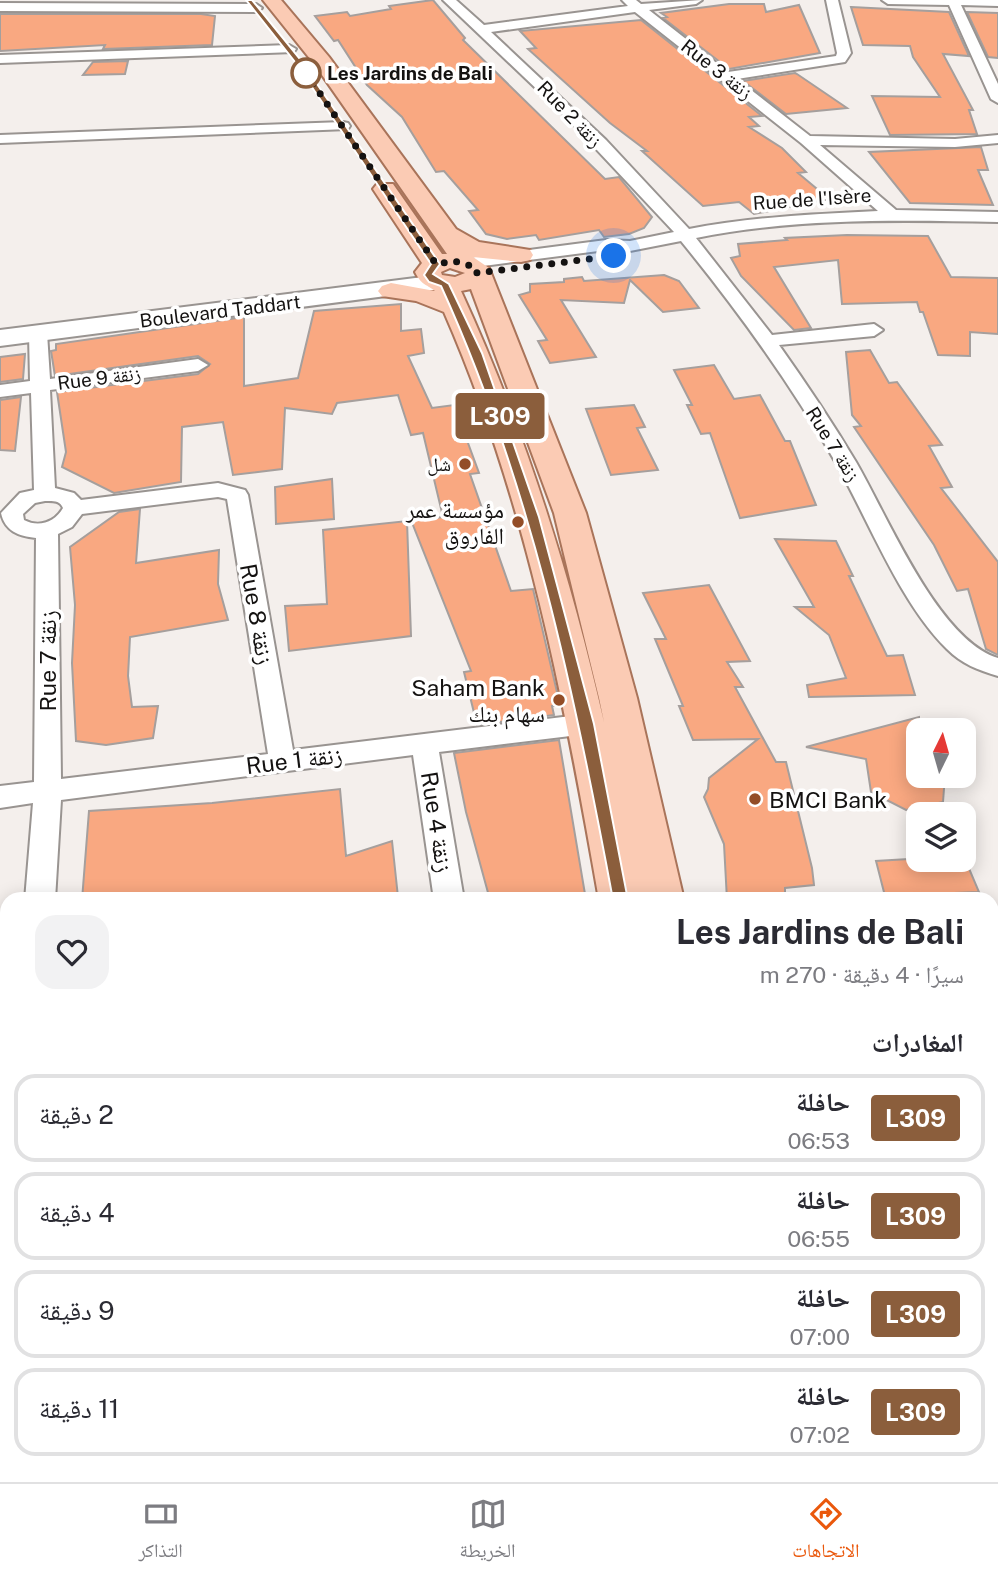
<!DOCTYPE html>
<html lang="ar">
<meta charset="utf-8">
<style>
:root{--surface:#fff;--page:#f2f2f3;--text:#2b2b33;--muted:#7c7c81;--line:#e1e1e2;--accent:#ea580c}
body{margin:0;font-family:"Public Sans","Noto Naskh Arabic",sans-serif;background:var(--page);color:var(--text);direction:rtl;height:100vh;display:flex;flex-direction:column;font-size:26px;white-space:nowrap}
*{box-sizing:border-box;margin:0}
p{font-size:23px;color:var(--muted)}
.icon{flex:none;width:38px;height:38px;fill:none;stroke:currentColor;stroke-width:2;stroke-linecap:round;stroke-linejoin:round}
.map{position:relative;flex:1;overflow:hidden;direction:ltr}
.side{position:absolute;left:0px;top:892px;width:999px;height:590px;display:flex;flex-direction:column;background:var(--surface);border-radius:21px 21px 0 0;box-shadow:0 4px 18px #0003;direction:rtl}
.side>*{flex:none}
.badge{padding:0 14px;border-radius:5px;font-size:24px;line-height:46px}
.needle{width:46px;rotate:5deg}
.buttons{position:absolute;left:906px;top:718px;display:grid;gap:14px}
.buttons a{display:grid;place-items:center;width:70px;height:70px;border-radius:14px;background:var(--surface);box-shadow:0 4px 18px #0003;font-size:35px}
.you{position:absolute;width:35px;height:35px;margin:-18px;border:5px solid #fff;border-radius:50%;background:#1a73e8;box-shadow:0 0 0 10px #1a73e833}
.map>.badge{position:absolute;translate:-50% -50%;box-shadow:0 0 0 4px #fff}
h2{padding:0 35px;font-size:26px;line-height:63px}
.round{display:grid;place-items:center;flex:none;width:74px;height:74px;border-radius:21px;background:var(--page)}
.head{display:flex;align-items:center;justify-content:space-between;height:119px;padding:0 35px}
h1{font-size:33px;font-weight:700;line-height:52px}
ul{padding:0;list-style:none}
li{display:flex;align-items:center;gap:21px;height:88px;margin:0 14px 10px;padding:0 21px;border:4px solid var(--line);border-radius:21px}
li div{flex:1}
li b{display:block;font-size:26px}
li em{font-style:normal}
li .badge{min-width:77px;font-weight:700;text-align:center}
.menu{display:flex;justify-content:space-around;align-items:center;height:98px;border-top:2px solid var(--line);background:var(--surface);font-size:19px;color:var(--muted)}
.menu a{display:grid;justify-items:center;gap:4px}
.menu .on{color:var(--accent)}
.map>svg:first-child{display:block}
.building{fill:#f9a881;stroke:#a59f9d;stroke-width:2}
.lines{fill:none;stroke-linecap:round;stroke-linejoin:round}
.street-casing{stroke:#999491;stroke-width:4}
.secondary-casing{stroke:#999491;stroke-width:4}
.primary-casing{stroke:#a9745a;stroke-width:4}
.highway-casing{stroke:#a9745a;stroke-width:4}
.street{fill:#fff;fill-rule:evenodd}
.secondary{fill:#fff;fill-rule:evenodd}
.primary{fill:#fbcbb4;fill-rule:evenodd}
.highway{fill:#f9a982;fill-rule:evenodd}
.line{fill:#8b5e3c;stroke:#fff;stroke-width:2}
.walk{stroke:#141211;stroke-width:7;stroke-dasharray:0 12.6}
.stop-dot{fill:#fff;stroke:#8b5e3c;stroke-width:3.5}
.poi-dot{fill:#934d27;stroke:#fff;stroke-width:2.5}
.labels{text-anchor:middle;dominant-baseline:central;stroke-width:7;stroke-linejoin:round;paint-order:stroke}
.far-street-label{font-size:19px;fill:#141211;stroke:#fff}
.far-stop-label{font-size:19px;font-weight:bold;fill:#141211;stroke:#fff;text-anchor:start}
.far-poi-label{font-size:19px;fill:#141211;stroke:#fff;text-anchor:end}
.poi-label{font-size:23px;fill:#141211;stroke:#fff;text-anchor:end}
.street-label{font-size:23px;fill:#141211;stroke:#fff}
</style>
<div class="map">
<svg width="998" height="1482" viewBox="0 0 998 1482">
<rect width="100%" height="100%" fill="#f4efec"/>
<path class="building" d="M433,0L465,38L463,40L605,179L619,177L652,217L644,228L629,234L604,237L599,230L539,240L536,235L507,239L486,234L469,211L478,210L444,171L436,172L402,117L367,85L338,40L334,41L315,16L347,12L350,16L391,9L389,6Z
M729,4H764L766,12L799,5L820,53L729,69L663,18L667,17L661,13Z
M851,7L949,12L969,56L943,54L973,110H969L977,134L890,135L872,96L940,97L913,57L910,46L863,45Z
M967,12L998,13V58L988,57Z
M0,14H201L215,16L212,45L103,49L105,45L0,51Z
M641,20L762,116L749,117L759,126L749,127L782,148L806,172L798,173L829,199L754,214L739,202L703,206L642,151H647L610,123L528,49L536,48L520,31Z
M128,61L125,74L83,75L93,62Z
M795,73L797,74L847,108L786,114L743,81Z
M981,147L988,170H978L993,205L910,203L869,152Z
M847,235L928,236L951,277L998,278V334L970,332V356L938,355L923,312H920L917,302L842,304L838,260L774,267L811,328L794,330L741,276L731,258L740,256L738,244L787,240L785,238Z
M664,275L679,281L699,308L663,312L630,280L624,303L561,300L596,357L550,363L538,341L547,340L519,295L530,292V284L564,282V279L582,277L584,281Z
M401,304V331L421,329L424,353L408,356L432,408L454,405L479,473L470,474L511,591L533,589L560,705L552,706L554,715L477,725L464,672L471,671L411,520L443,517L423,433L411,435L398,395L337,403L332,414L285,408L282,469L233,475L223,422L182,427L181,482L114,493L62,467L66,452L57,392L198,374L210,364L198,356L55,376L51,351L56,350V344L244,317V386L298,378L314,311Z
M870,350L889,383L897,382L942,445L929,446L952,487L941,488L998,562V655L986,649L968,589L957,591L934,545L854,427L861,426L852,415L846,352Z
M25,354L23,379L0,382V357Z
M714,365L734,399L760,395L785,441H790L816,505L740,518L710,433L701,434L687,405H692L674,370Z
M21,397L15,451L0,450V400Z
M634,405L645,427L637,428L658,470L611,475L586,409Z
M332,479L334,519L276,524L275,487Z
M140,509L136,563L219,550L218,584L228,620L130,637L128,676L132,707L158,706L153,738L106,745L76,741L72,663L75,605L70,547L119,512Z
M407,521L411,636L289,651L285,606L327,604L323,530Z
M775,539L836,541L853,576H849L887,656L903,655L915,695L809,697L807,685L846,678L829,635L795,607H814Z
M709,585L750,661L727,662L743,687H735L776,762H786L812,868L814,885L785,888V900H727L724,844L704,797L708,789L709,778L758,739L693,740L679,706H683L655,639H666L643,593Z
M919,717V775H945L943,802L906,810L871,792L866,759L806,747Z
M559,740L586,900H490L466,812L454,753Z
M340,789L346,856L392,841L398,897L370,900H82L89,811L212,803Z
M909,859H965L979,892L955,893V900H886L876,861Z"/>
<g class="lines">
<g class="street-casing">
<path id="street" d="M443,0H456L484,25L628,6L622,0H636L641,4L702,0L696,4L649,10L728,72L836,56L837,53L826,0H838L851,53L845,62L737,79L810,136L955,139L998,135V143L955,147L820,145L896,210L998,212V222C898,220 795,218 696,238L772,335L874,324L883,330L874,336L779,345C806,383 832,422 856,462C887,515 938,640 998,658V676C978,670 962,664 947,649C900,603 869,521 836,463C791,384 738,311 681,241L630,251L606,250L468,268L462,267L459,263L462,259L468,258L606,240L630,241L674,232L566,117ZM635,12L801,143L878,211C814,214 751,217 689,229L606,140L491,32Z
M882,0H998V6L961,5L998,84V103L991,99L949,5L888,4Z
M0,3L256,4L262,8L256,12L0,11Z
M289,45L296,49L294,52L0,63V55Z
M343,122L348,123L350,126L348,129L0,143V135Z
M38,327L47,333L50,379L198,359L208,365L198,371L50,390L55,488L74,493L81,500L218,483L245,490L248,495L293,750L587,714L596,717L600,724L596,731L587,734L439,752L464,900H434L413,755L61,800L55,900H25L33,803L0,808V786L34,782L36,538C18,536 5,531 1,513L20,493L34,490L31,393L0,397V385L30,381L29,333ZM218,497L227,499L268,754L61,779L58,534L72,527L82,514ZM45,501C52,501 60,500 63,508C55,522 39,528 24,520L23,514L35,503Z
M7,979V1007L0,1008V980Z
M7,1191V1267L2,1269L0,1194Z"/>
</g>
<g class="secondary-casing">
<path id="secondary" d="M439,275L448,278L452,283L448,288L0,346V330Z"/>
</g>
<g class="primary-casing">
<path id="primary" d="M263,0H281L329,57L456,229L479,242L530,250L533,255L530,260L521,262L473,257L489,268L586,513L637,698L684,900H599C564,699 526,499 444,312L416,301L382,296L378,291L382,286L391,283L435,291C425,283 422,286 415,272L422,263L373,189L377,184H393L442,254H447L315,65ZM450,268L465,273L455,277L442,275L441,272ZM471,289L554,513L599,698L604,722C570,574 525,430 461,291Z
M664,1475H724V1482H664Z
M753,1475H812L813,1482H753Z"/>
</g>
<g class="highway-casing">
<path id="highway" d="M992,1400H998V1458H992Z
M520,1475H588L586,1482H517Z"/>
</g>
<use href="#street" class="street"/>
<use href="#secondary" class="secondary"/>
<use href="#primary" class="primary"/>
<use href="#highway" class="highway"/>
</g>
<path class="line" d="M246,0H252L300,59L440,264L433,274L449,284L482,353L539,517L594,724L628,900L626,904H615L613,900C574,690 530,481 441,286L429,282L424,275L431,264L295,62Z"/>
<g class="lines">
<path class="walk" d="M306,73L436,264L454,261L475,267L477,273L614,256"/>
</g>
<circle class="stop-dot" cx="306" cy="73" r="14"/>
<g class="poi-dot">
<circle cx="465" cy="464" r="7"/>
<circle cx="518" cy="522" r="7"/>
<circle cx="559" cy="700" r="7"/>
<circle cx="755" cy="799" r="7"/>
</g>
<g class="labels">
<g class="far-street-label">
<text transform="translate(717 69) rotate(38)">Rue 3 زنقة</text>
<text transform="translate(570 114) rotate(46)">Rue 2 زنقة</text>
<text transform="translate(812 199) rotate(-4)">Rue de l'Isère</text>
<text transform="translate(220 311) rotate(-7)">Boulevard Taddart</text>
<text transform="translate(99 378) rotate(-7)">Rue 9 زنقة</text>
<text transform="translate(833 444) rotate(58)">Rue 7 زنقة</text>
</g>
<g class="far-stop-label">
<text x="327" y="73">Les Jardins de Bali</text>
</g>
<g class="far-poi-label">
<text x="451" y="464">شل</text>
</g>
<g class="poi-label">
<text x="504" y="509">مؤسسة عمر<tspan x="504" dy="26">الفاروق</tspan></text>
<text x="545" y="687">Saham Bank<tspan x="545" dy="26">سهام بنك</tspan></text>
<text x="769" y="799" text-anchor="start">BMCI Bank</text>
</g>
<g class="street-label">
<text transform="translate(257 614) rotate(80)">Rue 8 زنقة</text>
<text transform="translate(47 661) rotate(-90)">Rue 7 زنقة</text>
<text transform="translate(294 760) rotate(-7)">Rue 1 زنقة</text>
<text transform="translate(437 822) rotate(81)">Rue 4 زنقة</text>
</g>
</g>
</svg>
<div class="buttons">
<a><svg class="needle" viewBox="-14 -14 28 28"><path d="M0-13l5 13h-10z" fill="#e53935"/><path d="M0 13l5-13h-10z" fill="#7c7c81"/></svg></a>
<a><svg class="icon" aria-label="layers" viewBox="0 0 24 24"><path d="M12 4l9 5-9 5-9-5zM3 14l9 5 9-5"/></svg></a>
</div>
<div class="you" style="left:614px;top:256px"></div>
<b class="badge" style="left:500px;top:416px;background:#8b5e3c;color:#fff">L309</b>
<section class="side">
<div class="head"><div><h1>Les Jardins de Bali</h1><p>سيرًا · 4 دقيقة · 270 m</p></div><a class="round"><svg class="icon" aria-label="heart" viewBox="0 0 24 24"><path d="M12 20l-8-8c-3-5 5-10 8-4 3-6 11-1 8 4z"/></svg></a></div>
<h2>المغادرات</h2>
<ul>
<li><span class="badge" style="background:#8b5e3c;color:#fff">L309</span><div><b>حافلة</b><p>06:53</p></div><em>2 دقيقة</em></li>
<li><span class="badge" style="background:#8b5e3c;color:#fff">L309</span><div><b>حافلة</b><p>06:55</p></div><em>4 دقيقة</em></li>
<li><span class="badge" style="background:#8b5e3c;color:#fff">L309</span><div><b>حافلة</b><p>07:00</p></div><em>9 دقيقة</em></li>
<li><span class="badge" style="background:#8b5e3c;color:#fff">L309</span><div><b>حافلة</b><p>07:02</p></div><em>11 دقيقة</em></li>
</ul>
</section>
</div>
<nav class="menu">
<a class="on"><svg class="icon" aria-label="directions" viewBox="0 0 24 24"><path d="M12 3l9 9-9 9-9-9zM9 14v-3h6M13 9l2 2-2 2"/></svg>الاتجاهات</a>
<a><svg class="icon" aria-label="map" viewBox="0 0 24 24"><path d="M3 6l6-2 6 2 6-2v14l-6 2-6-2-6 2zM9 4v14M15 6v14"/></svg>الخريطة</a>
<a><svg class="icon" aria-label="tickets" viewBox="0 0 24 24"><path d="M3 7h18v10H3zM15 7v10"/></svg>التذاكر</a>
</nav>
